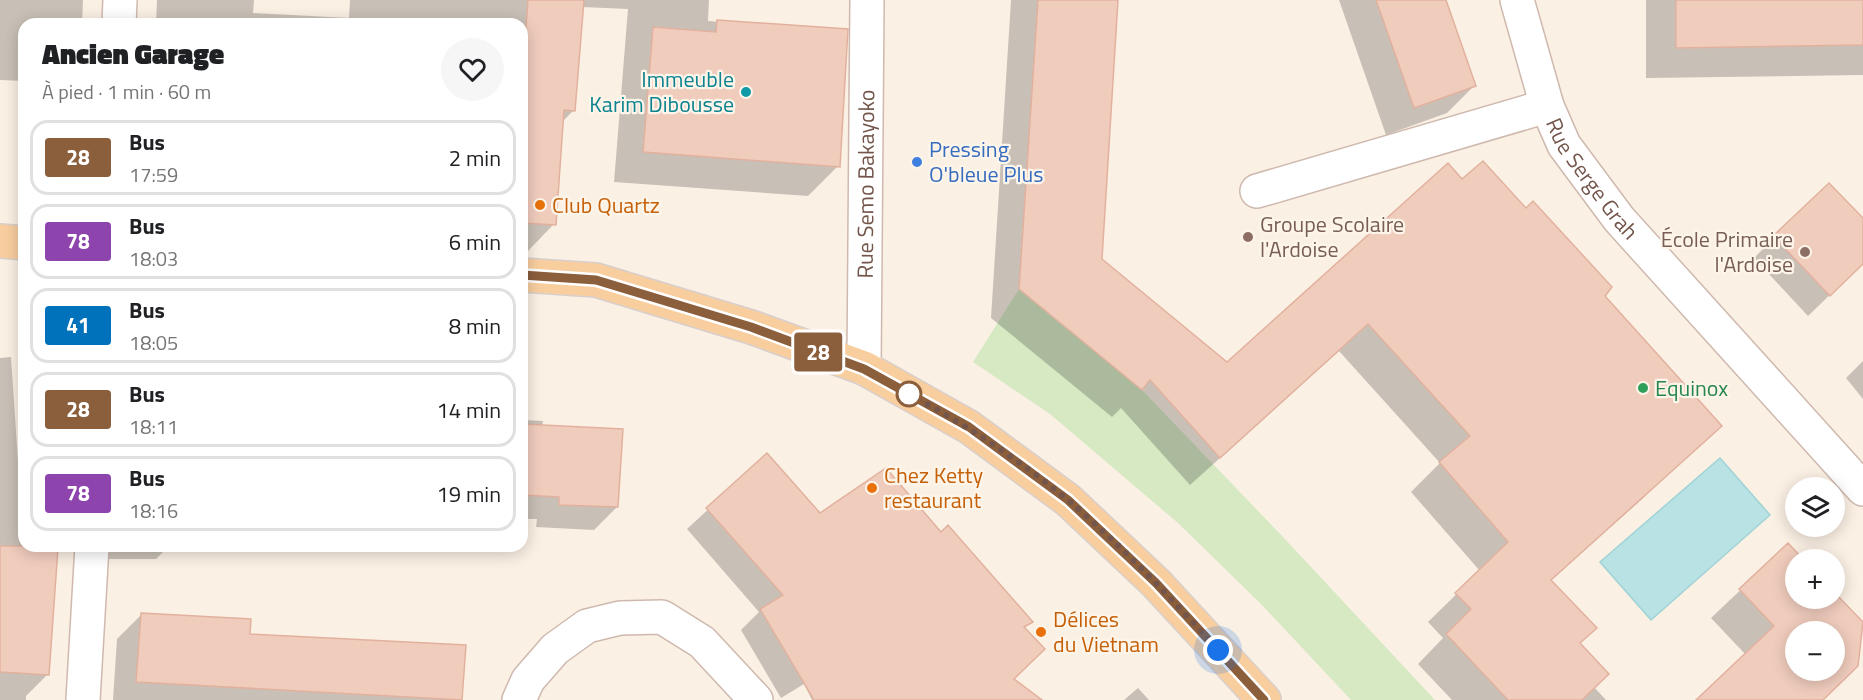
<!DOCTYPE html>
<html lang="fr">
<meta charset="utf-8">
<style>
:root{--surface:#fff;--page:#f6f6f6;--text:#202124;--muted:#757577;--line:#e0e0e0}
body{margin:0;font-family:"Titillium Web",sans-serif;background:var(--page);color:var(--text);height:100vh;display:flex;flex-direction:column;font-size:22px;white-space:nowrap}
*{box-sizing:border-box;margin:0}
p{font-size:20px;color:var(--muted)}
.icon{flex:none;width:33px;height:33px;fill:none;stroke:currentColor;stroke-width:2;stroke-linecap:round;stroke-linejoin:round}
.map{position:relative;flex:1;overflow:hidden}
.panel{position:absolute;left:18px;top:18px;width:510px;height:534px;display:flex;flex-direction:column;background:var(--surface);border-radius:18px;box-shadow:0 3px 15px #0003}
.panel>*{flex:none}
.badge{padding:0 12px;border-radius:4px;font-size:21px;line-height:39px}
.fabs{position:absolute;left:1785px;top:477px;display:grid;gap:12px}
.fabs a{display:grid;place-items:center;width:60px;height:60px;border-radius:50%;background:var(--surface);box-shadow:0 3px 15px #0003;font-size:30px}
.you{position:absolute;width:30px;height:30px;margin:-15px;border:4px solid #fff;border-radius:50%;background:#1a73e8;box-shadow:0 0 0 9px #1a73e833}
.map>.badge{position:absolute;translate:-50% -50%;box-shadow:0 0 0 3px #fff}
.round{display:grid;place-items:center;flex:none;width:63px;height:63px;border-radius:32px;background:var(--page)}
.headline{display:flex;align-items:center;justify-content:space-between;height:102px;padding:0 24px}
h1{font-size:28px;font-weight:800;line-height:45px}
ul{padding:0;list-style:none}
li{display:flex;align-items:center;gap:18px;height:75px;margin:0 12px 9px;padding:0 12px;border:3px solid var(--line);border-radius:18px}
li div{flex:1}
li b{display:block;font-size:22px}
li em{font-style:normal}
li .badge{min-width:66px;font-weight:700;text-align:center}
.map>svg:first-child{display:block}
.green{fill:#d6e9c3}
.water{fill:#b9e2e4;stroke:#a0d3d6;stroke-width:1.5}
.shadow{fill:#0003;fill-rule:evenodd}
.building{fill:#f0ccbd;stroke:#e2b19e;stroke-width:1.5;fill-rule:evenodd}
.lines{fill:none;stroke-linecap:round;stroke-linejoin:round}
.minor-casing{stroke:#cfb9ae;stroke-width:36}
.major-casing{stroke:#d8cfcd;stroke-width:36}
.minor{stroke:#fff;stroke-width:33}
.major{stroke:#f8ce9f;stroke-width:33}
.line-casing{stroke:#fff;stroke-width:14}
.line{stroke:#8b5e3c;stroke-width:9}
.walk{stroke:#73554b;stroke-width:6;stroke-dasharray:0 10.8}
.culture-dot{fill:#0f9aa8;stroke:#fef5ea;stroke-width:2}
.shop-dot{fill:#3f7fe0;stroke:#fef5ea;stroke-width:2}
.food-dot{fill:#e8710a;stroke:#fef5ea;stroke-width:2}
.education-dot{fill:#8d6e63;stroke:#fef5ea;stroke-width:2}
.leisure-dot{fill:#2e9e5b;stroke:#fef5ea;stroke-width:2}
.stop-dot{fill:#fff;stroke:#8b5e3c;stroke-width:3}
.labels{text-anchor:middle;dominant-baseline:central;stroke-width:4.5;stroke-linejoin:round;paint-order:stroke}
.culture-label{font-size:22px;fill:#0d838f;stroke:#fef5ea;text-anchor:end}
.shop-label{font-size:22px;fill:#366cbe;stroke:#fef5ea;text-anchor:start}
.street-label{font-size:22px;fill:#73554b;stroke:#fef5ea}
.food-label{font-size:22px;fill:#c56008;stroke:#fef5ea;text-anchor:start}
.education-label{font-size:22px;fill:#785e54;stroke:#fef5ea;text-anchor:start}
.leisure-label{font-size:22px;fill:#27864d;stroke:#fef5ea;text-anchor:start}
</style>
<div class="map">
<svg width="1863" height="700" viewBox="0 0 1863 700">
<rect width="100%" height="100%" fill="#fbf0e4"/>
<path class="green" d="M1019,289L1142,390L1284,538L1435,700H1351L1261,604L1178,523L1050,414L973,362Z"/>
<path class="water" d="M1720,458L1770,515L1651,620L1600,562Z"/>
<path class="shadow" d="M0,0H83L82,24H24V81L0,80Z
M157,0H254L253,13L349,18L350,0H709L708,21L846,31L838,166L808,196L614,182L628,9L582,7L574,110L562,122L554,224L525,254H522V24L438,22V24H156Z
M1011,0H1117L1100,259L1227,364L1462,182L1603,296L1669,472L1641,500L1550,581L1579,644L1594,687L1606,700H1452L1418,664L1443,638L1428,622L1480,571L1411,492L1440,463L1339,351L1190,485L1121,408L1112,417L991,318Z
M1339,0H1445L1474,86L1447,113L1386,135Z
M1646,0H1863V75L1646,78Z
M1863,220V263L1808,316L1754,258L1775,237Z
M11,357L19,476H24V546H46L48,674L26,696V700H0V358Z
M1863,361V399L1846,378Z
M522,420L543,421L542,427L617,507L594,530L536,527L537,519H522Z
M767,455L820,515L941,534L1031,622L1023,629L1012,679L1040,700H812L804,684L781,698L741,630L759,612L687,529Z
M1788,545L1796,560V598H1834V594L1863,624L1857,665L1823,699L1824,700H1699L1746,655L1711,618ZM1796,632H1834V670H1796Z
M109,546H169L156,559H109Z
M141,615L248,635L464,646L461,700H113L117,639Z
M1138,688L1149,700H1124Z"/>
<path class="building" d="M528,0H584L575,111L564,110L556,225L522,223V81Z
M1038,0H1118L1102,259L1227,362L1448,163L1462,179L1483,161L1526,208L1533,201L1612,287L1605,296L1722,426L1551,580L1597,628L1580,643L1609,674L1582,700H1508L1446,634L1471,609L1455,593L1508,542L1439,462L1470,436L1368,324L1220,458L1150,380L1142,390L1019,289Z
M1376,0H1446L1476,86L1414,108Z
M1676,0H1863V45L1676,48Z
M717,20L848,29L840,167L643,152L653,27L716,32Z
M1829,183L1863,218V264L1830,296L1773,236Z
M522,424L623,429L618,507L559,505V497L522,495Z
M767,453L820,513L886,468L941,532L948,525L1033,622L1024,627L1045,649L1014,679L1042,700H814L760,609L783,595L706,508Z
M1788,543L1804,560H1796V598H1834V592L1863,622L1858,666L1823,700H1696L1774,626L1739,589ZM1796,632H1834V670H1796Z
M0,546H48V548H58L49,675L0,672Z
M141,613L251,619L250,634L466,645L462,700L136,682Z"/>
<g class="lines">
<g class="minor-casing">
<g id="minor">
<path id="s1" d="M1517,0L1547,106L1564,145L1619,219L1863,489"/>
<path d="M119,24L120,0"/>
<path d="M1257,191L1547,106"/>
<path id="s2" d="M864,368L867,0"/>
<path d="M83,700L92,546"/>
<path d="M519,700L528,680L555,649L587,626L620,618L662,617L702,642L756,700"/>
</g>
</g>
<g class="major-casing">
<path id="major" d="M0,241L24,243
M522,275L596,280L751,327L864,368L969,427L1068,500L1156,583L1264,700"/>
</g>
<use href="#minor" class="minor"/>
<use href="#major" class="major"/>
</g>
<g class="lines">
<g class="line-casing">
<path id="line" d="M522,275L596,280L751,327L864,369L969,427L1068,500L1156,583L1264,700"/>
</g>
<use href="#line" class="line"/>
<path class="walk" d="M909,394C964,424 1020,460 1069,501C1122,546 1171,598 1218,650"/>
</g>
<circle class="culture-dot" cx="746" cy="92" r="6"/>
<circle class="shop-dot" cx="917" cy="162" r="6"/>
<g class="food-dot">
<circle cx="540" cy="205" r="6"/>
<circle cx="872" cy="488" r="6"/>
<circle cx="1041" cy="632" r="6"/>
</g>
<g class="education-dot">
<circle cx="1248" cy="237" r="6"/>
<circle cx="1805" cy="252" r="6"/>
</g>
<circle class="leisure-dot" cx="1643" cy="388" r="6"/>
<circle class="stop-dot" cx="909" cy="394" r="12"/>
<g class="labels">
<g class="culture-label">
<text x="734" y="79">Immeuble<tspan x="734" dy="25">Karim Dibousse</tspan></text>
</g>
<g class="shop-label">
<text x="929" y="149">Pressing<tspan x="929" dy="25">O'bleue Plus</tspan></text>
</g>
<g class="street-label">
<text stroke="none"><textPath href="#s1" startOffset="196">Rue Serge Grah</textPath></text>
<text stroke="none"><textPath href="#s2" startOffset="184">Rue Semo Bakayoko</textPath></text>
</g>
<g class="food-label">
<text x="552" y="205">Club Quartz</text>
<text x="884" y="475">Chez Ketty<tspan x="884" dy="25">restaurant</tspan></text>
<text x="1053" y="619">Délices<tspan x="1053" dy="25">du Vietnam</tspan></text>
</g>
<g class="education-label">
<text x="1260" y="224">Groupe Scolaire<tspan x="1260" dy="25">l'Ardoise</tspan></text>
<text x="1793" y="239" text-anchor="end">École Primaire<tspan x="1793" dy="25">l'Ardoise</tspan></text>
</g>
<g class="leisure-label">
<text x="1655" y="388">Equinox</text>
</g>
</g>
</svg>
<div class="fabs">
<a><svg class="icon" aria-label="layers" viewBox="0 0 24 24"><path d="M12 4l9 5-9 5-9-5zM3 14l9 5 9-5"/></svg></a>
<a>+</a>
<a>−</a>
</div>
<div class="you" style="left:1218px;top:650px"></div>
<b class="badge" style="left:818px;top:352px;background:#8b5e3c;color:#fff">28</b>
<section class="panel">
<div class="headline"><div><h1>Ancien Garage</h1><p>À pied · 1 min · 60 m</p></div><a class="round"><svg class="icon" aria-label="heart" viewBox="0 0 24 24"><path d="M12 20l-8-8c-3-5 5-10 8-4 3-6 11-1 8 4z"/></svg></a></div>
<ul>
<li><span class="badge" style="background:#8b5e3c;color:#fff">28</span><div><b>Bus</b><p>17:59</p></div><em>2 min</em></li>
<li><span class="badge" style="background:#8e44ad;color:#fff">78</span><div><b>Bus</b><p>18:03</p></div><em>6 min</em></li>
<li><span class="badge" style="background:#0072bc;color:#fff">41</span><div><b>Bus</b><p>18:05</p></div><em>8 min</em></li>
<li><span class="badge" style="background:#8b5e3c;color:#fff">28</span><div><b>Bus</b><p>18:11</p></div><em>14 min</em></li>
<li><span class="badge" style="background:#8e44ad;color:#fff">78</span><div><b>Bus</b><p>18:16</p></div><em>19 min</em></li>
</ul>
</section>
</div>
